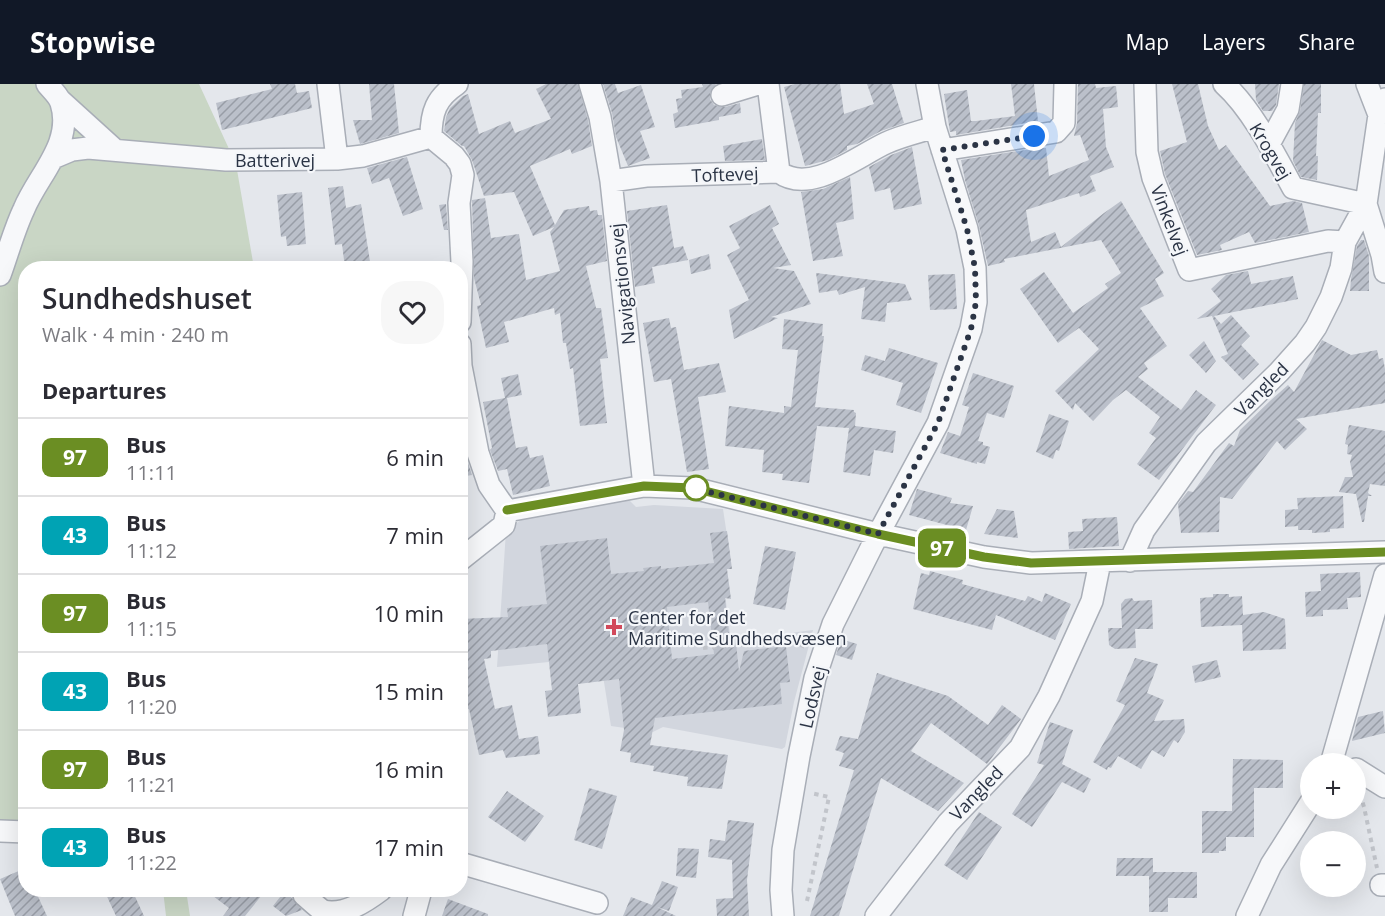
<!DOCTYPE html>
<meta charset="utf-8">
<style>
:root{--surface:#fff;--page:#f7f7f7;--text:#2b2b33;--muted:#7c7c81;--line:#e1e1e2;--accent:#111827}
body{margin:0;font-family:"Open Sans",sans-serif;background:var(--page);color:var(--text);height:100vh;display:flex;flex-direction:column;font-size:22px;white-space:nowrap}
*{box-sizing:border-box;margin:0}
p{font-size:20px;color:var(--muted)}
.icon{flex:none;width:33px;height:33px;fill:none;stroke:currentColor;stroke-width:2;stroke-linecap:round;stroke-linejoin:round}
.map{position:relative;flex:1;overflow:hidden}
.details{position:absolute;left:18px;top:177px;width:450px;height:636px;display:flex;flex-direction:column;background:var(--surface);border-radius:24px;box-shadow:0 6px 24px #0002}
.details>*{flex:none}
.badge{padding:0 12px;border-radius:9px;font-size:21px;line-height:39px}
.fabs{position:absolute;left:1300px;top:669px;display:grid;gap:12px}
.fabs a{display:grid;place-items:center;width:66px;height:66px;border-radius:50%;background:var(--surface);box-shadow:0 6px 24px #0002;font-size:30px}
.you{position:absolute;width:30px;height:30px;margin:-15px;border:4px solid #fff;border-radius:50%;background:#1a73e8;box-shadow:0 0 0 9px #1a73e833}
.map>.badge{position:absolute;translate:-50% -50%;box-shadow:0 0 0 3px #fff}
h2{padding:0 24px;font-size:22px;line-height:54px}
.round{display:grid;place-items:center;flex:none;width:63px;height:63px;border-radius:24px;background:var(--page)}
.head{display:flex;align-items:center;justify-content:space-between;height:102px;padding:0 24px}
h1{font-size:28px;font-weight:600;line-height:45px}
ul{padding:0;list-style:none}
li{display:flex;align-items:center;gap:18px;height:78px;padding:0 24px;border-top:2px solid var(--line)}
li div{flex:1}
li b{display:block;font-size:22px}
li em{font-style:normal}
li .badge{min-width:66px;font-weight:700;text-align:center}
header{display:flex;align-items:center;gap:36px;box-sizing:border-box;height:84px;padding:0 30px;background:var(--accent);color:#fff}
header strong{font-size:28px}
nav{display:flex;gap:33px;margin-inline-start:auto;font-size:21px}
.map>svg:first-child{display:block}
.built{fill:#d2d6de}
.green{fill:#c9d6c5}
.building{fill:url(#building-hatch);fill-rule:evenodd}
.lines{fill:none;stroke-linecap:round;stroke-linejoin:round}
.minor-casing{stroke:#a9aeb7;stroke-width:24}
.path{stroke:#c2c5cb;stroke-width:4;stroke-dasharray:4.5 4.5;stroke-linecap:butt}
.minor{stroke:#f7f8fa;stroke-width:21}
.line-casing{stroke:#fff;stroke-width:14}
.line{stroke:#6b8e23;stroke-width:9}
.walk{stroke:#2b3445;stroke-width:6;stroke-dasharray:0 10.8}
.stop-dot{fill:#fff;stroke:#6b8e23;stroke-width:3}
.poi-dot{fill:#d1495b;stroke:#f4f6f9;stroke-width:2}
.labels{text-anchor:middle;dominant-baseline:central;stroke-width:4.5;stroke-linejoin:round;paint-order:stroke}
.street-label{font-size:18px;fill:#2b3445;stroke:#f4f6f9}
.poi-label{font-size:18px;fill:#2b3445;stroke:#f4f6f9;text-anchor:start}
</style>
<header>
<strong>Stopwise</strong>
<nav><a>Map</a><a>Layers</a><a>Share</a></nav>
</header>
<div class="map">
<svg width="1385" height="832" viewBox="0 0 1385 832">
<defs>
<pattern id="building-hatch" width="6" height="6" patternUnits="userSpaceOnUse" patternTransform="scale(1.5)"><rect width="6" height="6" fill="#bbc0ca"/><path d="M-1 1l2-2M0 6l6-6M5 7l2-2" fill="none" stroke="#989da6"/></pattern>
</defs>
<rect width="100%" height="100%" fill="#e4e7ec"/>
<path class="built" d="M628,415L636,423L654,421L723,425L731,478L726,479L725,510L731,557L813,546L794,618L785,663L782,665L663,643L653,648L611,642L600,573L497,583L506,447L525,433Z"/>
<path class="green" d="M0,0H199L236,80L254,184H26V754H0Z
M163,806H186L190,832H166Z"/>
<path class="building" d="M270,0H295L297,9L309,7L312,24L222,46L216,19L272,5Z
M369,0H394L399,49L360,60L353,36H372Z
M546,0H578L588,36L592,62L572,70L570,65L530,82L555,141L564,126L589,122L590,127L597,126L598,131H602L607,177L586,182L596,224H601L608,274L600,275L607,339L580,342L573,284L570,285L566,259H563L560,229L555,231L554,224L504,238L509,258L486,264L477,222L481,221L474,194L472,116L485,114L491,154L519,150L526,196L560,187L550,148L554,143L533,152L514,108L484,112L472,76L464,62H462L444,47L446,33L450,24L463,12L468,10L479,50L510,37L515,49L551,35L536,5Z
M603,0H615L618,9L641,1L655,43L640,47L650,74L628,82L616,53L612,29Z
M702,0H716L710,9V15L714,21L725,23L740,19L741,29L719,33V36L675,44L673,30L678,28L676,15L682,14L681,6L703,3Z
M795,0H840L844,30L874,20L867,0H892L904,39L881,47L857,60L847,62V66L828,76L805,82L784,3Z
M1011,0H1034L1038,37L956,51V47L950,48L944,10L967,6L971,37H976L1015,32Z
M1078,0H1095L1096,4L1116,2L1118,23L1103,25L1106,63L1114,83L1090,92L1096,107L1080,113L1079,109L1026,126L1031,158L1055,148L1061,163L1104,129L1121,117L1164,189L1155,195L1164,212L1140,224L1167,262L1144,279L1148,285L1138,293L1181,326L1196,306L1216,321L1159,396L1137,380L1156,354L1149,349L1160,333L1126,306L1113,316L1093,337L1075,319L1073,326L1055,307L1099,265L1079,244L1058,259L1020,205L1044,188L1073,229L1108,204L1105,200L1121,189L1101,156L1004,175L1005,178L988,182L979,142L965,96L961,76L1038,64H1046L1049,92L1089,76L1080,51L1074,52L1077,39Z
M1172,0H1198L1208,42L1219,66L1226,61L1270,122L1293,117L1302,119L1309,148L1255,159L1249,148L1220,161L1222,166L1197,171L1165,90L1160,67L1187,58Z
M1255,0H1279L1276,21L1272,27H1263L1256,16Z
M1304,0H1321V29H1318L1316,72H1318L1317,96L1301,93L1293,77L1295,39L1300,27Z
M762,55L765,76L725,77L723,62Z
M912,63L922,120L894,126L890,104L875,108L869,83L891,71Z
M407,73L423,125L403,132L389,94L372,100L367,84Z
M850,93L854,135L836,139L843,172L813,177L801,108L823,105Z
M343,102L346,124L361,120L371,184H345L342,160L335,161L328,104Z
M302,108L306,160L287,162L286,152L281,153L277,111Z
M446,120L448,146H444L439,121Z
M667,121L674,164L683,162L688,176L652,183L655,199L635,203L627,127Z
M770,121L779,140L772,144L791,181L773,184L794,187L811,220L771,233L778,234L734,255L729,226L749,216L727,171L740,164L729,142Z
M1361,156H1364L1369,172V207H1350L1351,195L1357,162Z
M709,170L711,185L691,190L689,176Z
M1248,187L1251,200L1293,192L1298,215L1214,232L1221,240L1231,231L1250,252L1241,261L1259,280L1243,296L1221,273L1228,270L1212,232L1197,235L1221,217L1211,205L1226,191Z
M816,189L905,200L912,216L887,219L885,238L861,235L865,203L839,211L837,206L819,209Z
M955,190L957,225L930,226L928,191Z
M669,234L671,244L676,243L684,286L719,279L726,308L698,313L709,385L687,388L671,295L654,298L643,239Z
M784,235L823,240L822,252H824L815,323L854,326V328L856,329L855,342L896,347L893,369L874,366L870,392L843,388L849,344L817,342L809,399L782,396L783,390L762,388L764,366L725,362L729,322L784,329V322L791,323L798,266L782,265Z
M1322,256L1351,271L1377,266L1379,275L1383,274L1385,285V319L1296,335L1307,345L1285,366L1277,357L1232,415L1220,413L1219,448L1181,449L1178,420L1188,407L1193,408L1229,359L1234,362L1240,346L1271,316L1288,301L1294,308Z
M1204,257L1216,277L1206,289L1189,271Z
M889,264L938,279L921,329L896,321L903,299L861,286L865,271L885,277Z
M973,289L1014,302L1004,334L987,329L978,357L983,358V361L990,363L985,380L977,378V380L940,369L948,348L960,352L969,323L962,321Z
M518,290L522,311L507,314L516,364L527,362L530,374L543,371L550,402L513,411L507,385L498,387L490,366L492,364L483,318L505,314L501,294Z
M1049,330L1069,337L1059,367L1056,366L1053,375L1036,368Z
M1349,341L1385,347V402L1370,400L1368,409L1372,412H1368L1364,438H1362L1356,410L1339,408L1345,393H1353L1350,378L1352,371L1347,370L1348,361L1345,360Z
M465,369L472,391L460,393V370Z
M917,405L952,414L950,419L973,422L966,446L909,431Z
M1343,412L1344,444L1330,445V448L1312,449V446H1298V442L1285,443V426L1298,425L1297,414Z
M997,425L1014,427L1018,454L984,450Z
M1117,433L1119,462L1069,465L1068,448L1083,447L1082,435Z
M727,447L732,485H727L731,515L725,514L729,549H735L739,588L744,567L786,562L790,598L780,599L782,620L655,634L650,661L728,671L722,705L687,702L688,693L653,687L654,682L630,678L631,669L620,667L624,646L619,595L578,600L581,629L548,633L545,607L552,606L547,560L491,567V574L484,575L495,625L512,621L519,655L538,652L540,670L506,674L503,666L479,671L469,625L466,626L460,603V535L508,533L507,524L547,520L540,462L607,454L611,490L644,487L643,484L661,482V485L714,479L710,449ZM708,518L714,570L672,575L667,523Z
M765,462L796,468L785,526L753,520Z
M930,487L963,496L962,500L1025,517L1028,512L1042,518L1045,509L1071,520L1055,556L996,531L992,546L913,525L921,489L929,491Z
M1360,488L1361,513L1347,514L1348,525L1323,526V532L1306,533L1305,508L1321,507L1320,490Z
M1213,510H1229V513L1242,512L1243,531L1264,528L1285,535L1286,565L1243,567L1242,541L1201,543L1200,514L1213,513Z
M1132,514L1134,517L1152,516L1153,545H1135L1136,564L1115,565L1109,561L1108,544H1122L1121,520L1125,515Z
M841,555L857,560L852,576L836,571Z
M1135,574L1158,580L1147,609L1164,616L1154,637L1184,635L1185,648L1178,659L1174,656L1164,673L1152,666L1141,685L1118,672L1111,684L1108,683L1107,686L1093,678L1125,621L1116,617Z
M1217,576L1221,593L1195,599L1192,582Z
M877,589L948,612L988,641L1002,621L1021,635L987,680L931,639L911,667L964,699L938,727L881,694L839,832H810L854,686L839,682L844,669L835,666L840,652L858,655Z
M1383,627L1385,649L1352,657L1358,633Z
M1050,638L1073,646L1062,680L1091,695L1084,709L1062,698L1032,743L1012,730L1044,681L1037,679Z
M1233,675L1283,676V704H1254V753H1226V767H1219V769H1202V727H1232Z
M589,704L617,712L602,765L574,756Z
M507,707L544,732L525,758L488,733Z
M979,728L1002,743L967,796L944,781Z
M728,736L754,739L747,796L749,832H717L716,815L733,814L732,776L708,773L710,755L725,757Z
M678,764L699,765L696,794L676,792Z
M1117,774H1153V788H1197V814H1168V828H1149V792H1116Z
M21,786L26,797V806H35L47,832H15L0,795Z
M662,797L678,803L669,827L657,823L676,832H623L631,813L652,821Z
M104,806H132L144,832H116Z
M205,806H266L245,832H223L229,824Z
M284,808L292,814L302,826L286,832L273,822Z
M448,815L488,830V832H442Z"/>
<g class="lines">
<g class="minor-casing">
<path id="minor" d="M328,0L337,75
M590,0L600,33L611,97L644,402
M768,0L779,88
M1145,0L1147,68L1153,94L1189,186L1328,157L1345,158
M1367,0L1379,31
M722,11L758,0
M1385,15L1379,31L1366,120L1382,171L1385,188
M61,17L115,66
M431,53L454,72L460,80L463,91L459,119L462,178L460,238
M431,53C431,28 436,14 457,0
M1269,60L1288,25L1292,0
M942,66L1056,48L1064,39L1065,0
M53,74L72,66L88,64L226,76L337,75L363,72L431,53
M611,97L646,92L779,88C810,111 856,73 886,59C901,52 919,48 935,43
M0,191C8,169 14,146 24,125C38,91 74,59 61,19C59,12 52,6 47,0
M460,260L461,282L478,369L489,401L507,427
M507,427L644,402L693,404L878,450L984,473L1031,479L1385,468
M460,476L504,441L507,427
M1130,477L1144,446L1206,359L1279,288L1305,259L1316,243L1331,213L1341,184L1345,158L1366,120L1293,104C1275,71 1252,25 1224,0
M1331,680L1385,491
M1356,685L1385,703
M0,747L26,748
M460,779L597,819
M1381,801H1385
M304,811C310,816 316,822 323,827C344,832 365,818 381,806
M414,832L421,806
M783,832L781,806L783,766L799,672L815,594L833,540L873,460L938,339L971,245L976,218L975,184L967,145L935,43L927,0
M876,832L948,739L1020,664L1049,612L1092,517L1100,478
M1247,832L1271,781L1311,718"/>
</g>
<path class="path" d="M703,564L791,556L805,563
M1360,710L1364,723L1377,784
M807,817L829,713L811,709"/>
<use href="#minor" class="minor"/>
</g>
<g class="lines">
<g class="line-casing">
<path id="line" d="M507,426L644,402L693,404L878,450L984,473L1031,479L1385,468"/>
</g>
<use href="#line" class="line"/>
<path class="walk" d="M696,404H693L878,450L938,339L971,245L976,218L975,184L967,145L942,66L1034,52"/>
</g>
<circle class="stop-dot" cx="696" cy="404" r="12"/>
<path class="poi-dot" d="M611 534h6v6h6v6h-6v6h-6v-6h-6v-6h6z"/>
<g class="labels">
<g class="street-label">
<text transform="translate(1271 67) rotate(59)">Krogvej</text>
<text x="275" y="76">Batterivej</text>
<text transform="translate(725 90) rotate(-2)">Toftevej</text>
<text transform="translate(1170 136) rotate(69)">Vinkelvej</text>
<text transform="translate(622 200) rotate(-96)">Navigationsvej</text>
<text transform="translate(1261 305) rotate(-45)">Vangled</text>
<text transform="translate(812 613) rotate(-77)">Lodsvej</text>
<text transform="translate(976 709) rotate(-46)">Vangled</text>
</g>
<g class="poi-label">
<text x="628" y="533">Center for det<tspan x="628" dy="21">Maritime Sundhedsvæsen</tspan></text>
</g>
</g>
</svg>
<div class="fabs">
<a>+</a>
<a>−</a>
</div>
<div class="you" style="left:1034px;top:52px"></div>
<b class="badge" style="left:942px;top:464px;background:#6b8e23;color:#fff">97</b>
<section class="details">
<div class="head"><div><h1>Sundhedshuset</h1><p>Walk · 4 min · 240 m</p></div><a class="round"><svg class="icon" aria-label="heart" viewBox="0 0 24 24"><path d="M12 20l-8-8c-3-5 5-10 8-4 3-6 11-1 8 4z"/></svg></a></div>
<h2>Departures</h2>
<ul>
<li><span class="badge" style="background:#6b8e23;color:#fff">97</span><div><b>Bus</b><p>11:11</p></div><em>6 min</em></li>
<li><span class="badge" style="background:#00a3b4;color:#fff">43</span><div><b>Bus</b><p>11:12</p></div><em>7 min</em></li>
<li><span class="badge" style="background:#6b8e23;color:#fff">97</span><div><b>Bus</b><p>11:15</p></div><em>10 min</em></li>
<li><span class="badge" style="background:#00a3b4;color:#fff">43</span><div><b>Bus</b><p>11:20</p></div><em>15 min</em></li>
<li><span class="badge" style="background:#6b8e23;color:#fff">97</span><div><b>Bus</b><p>11:21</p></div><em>16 min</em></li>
<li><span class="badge" style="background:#00a3b4;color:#fff">43</span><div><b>Bus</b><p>11:22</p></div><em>17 min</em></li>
</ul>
</section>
</div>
